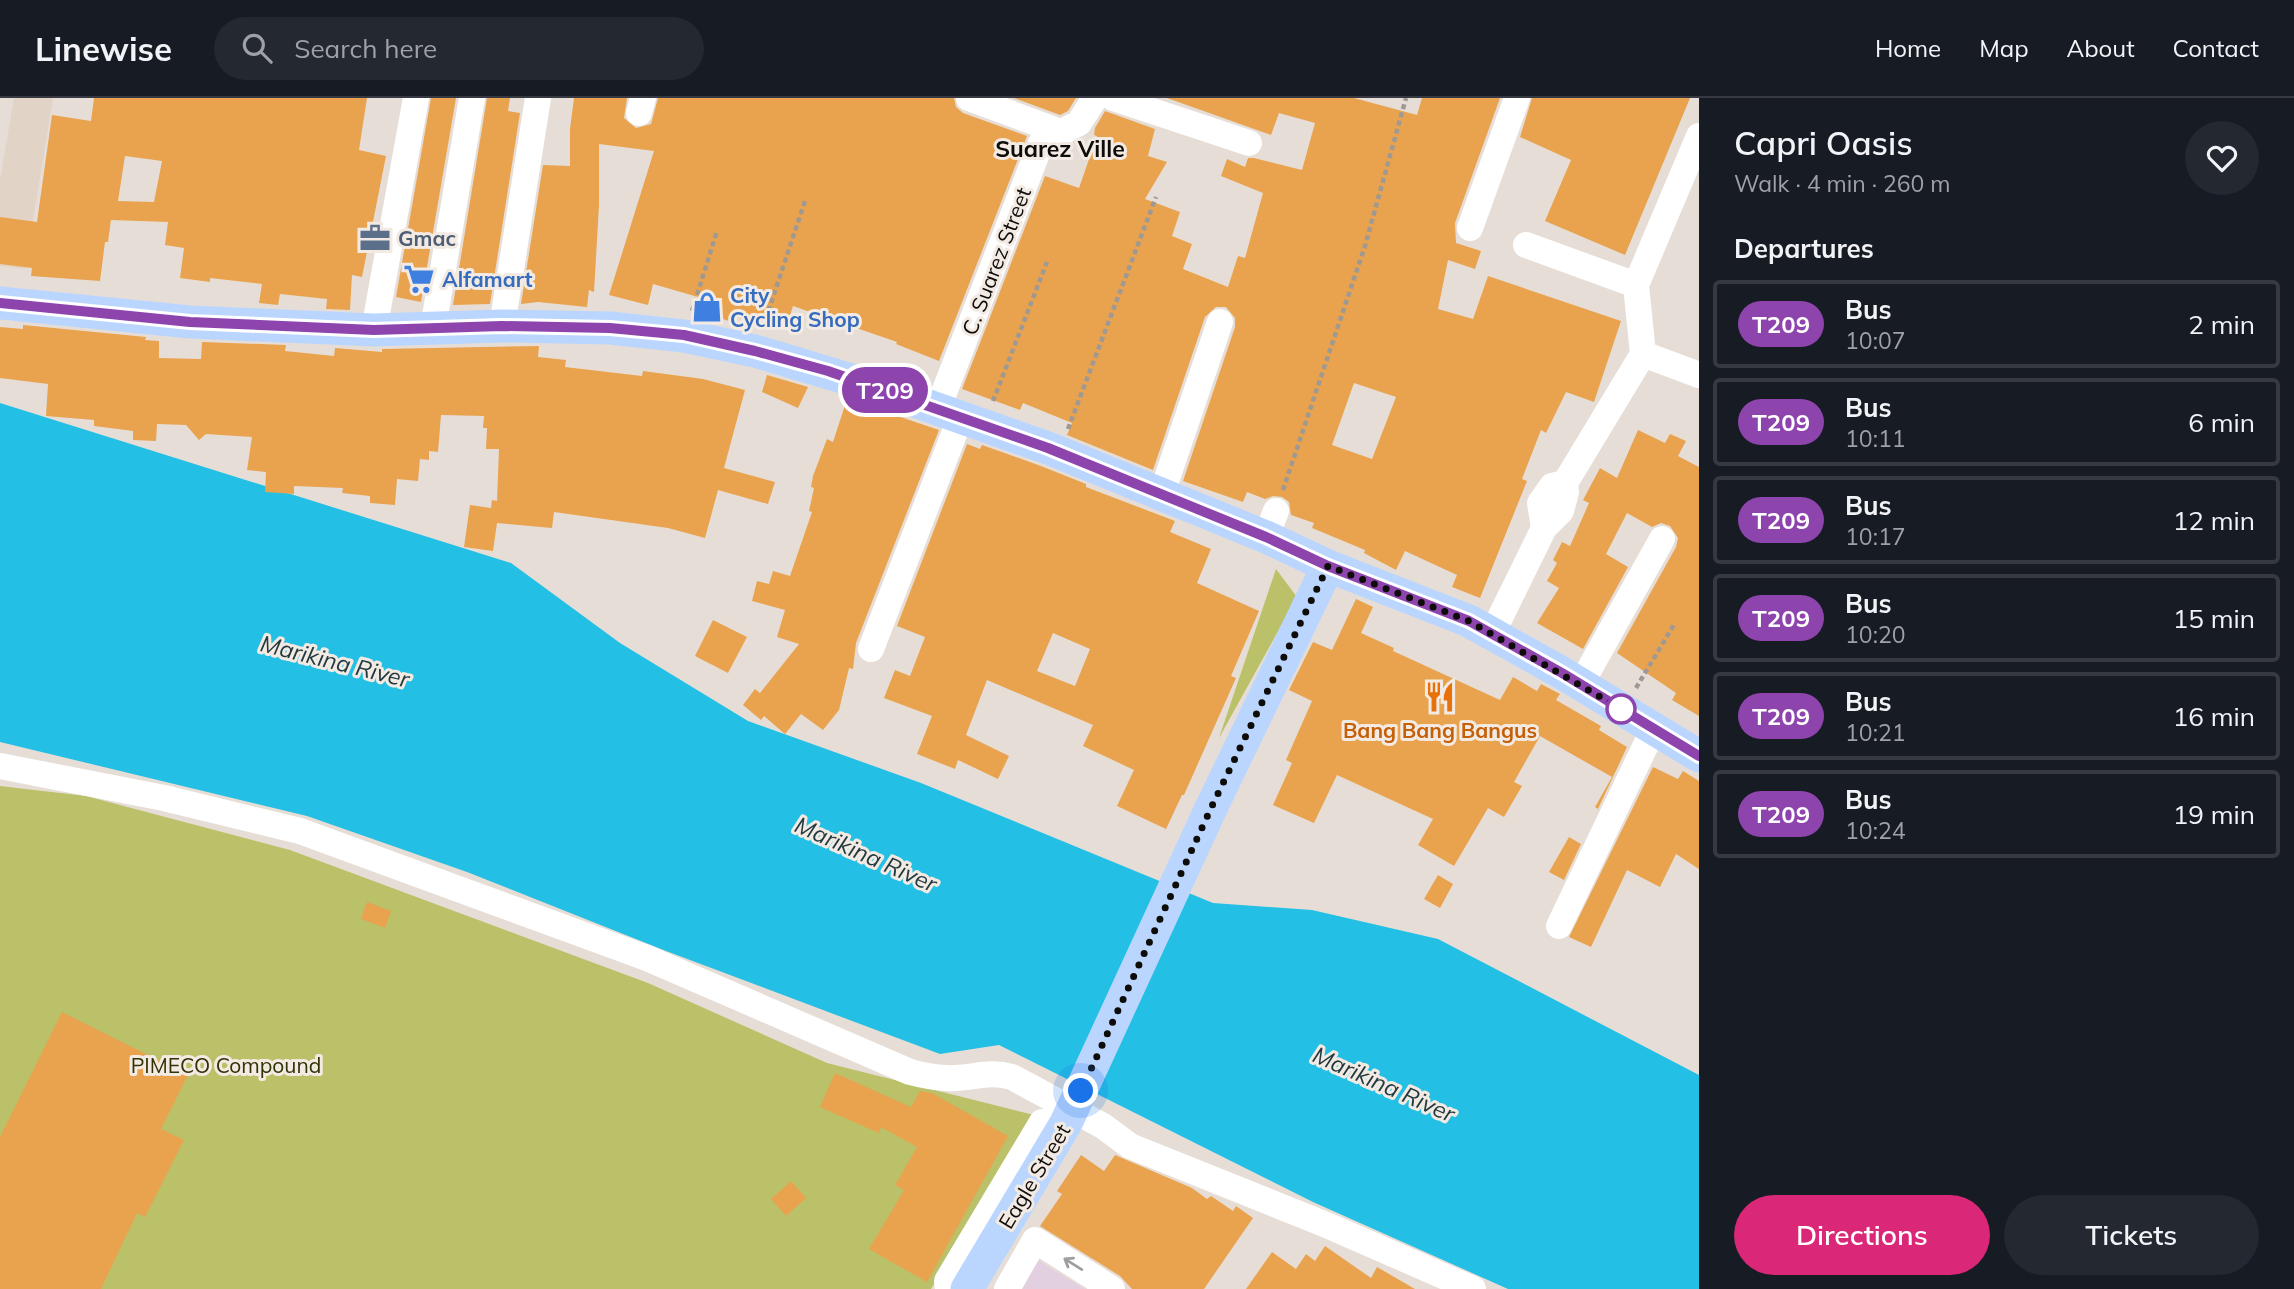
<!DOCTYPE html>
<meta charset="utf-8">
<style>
:root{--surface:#171b24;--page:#242831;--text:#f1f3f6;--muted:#9ea1a6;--line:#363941;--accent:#db2777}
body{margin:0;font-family:Mulish,sans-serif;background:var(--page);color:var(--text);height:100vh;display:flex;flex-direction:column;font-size:26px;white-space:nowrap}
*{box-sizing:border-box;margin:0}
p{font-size:23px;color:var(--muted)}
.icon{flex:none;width:38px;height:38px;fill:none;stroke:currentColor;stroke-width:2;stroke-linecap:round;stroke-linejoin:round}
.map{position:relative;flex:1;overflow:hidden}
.sheet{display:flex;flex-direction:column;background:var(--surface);width:595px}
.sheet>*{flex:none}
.badge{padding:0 14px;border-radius:23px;font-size:24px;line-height:46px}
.you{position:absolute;width:35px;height:35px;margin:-18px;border:5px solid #fff;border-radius:50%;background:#1a73e8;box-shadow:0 0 0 10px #1a73e833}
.map>.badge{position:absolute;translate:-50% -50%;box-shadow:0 0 0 4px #fff}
h2{padding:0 35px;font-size:26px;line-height:63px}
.round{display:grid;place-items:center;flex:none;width:74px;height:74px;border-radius:37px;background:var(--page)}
.summary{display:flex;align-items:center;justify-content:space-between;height:119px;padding:0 35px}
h1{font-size:33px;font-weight:600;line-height:52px}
.primary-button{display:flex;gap:14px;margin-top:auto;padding:14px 35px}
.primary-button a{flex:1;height:80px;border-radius:42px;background:var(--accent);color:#fff;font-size:28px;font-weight:600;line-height:80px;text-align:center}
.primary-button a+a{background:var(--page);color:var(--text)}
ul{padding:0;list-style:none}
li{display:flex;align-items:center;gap:21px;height:88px;margin:0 14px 10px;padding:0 21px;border:4px solid var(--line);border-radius:7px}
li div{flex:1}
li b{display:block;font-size:26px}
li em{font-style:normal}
li .badge{min-width:77px;font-weight:700;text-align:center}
header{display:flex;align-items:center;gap:42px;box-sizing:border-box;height:98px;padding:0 35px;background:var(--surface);border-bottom:2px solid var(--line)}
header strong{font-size:33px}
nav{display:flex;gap:38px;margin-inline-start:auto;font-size:24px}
.search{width:490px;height:63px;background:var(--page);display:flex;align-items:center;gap:18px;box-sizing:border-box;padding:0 24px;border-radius:38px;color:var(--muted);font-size:26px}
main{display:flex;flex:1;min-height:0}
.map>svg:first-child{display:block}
.industrial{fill:#e2cfdf}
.built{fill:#e1d3c5}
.green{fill:#bac169}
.water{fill:#24bfe4}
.building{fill:#e9a34f;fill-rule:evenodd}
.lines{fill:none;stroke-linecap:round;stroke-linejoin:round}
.path{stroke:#9f9992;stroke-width:4.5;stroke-dasharray:5 3.5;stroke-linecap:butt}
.minor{stroke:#fff;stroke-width:26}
.major{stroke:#bbd6fe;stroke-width:33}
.oneway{stroke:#9f9e9d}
.line-casing{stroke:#fff;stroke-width:16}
.line{stroke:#8e44ad;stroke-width:10}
.walk{stroke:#0e0c09;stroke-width:7;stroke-dasharray:0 12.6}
.stop-dot{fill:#fff;stroke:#8e44ad;stroke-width:3.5}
.labels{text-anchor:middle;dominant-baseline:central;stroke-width:6;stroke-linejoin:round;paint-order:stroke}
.service-label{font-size:21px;font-weight:bold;fill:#4e5e75;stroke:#f3ebe3;text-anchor:start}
.street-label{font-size:21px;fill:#0e0c09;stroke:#f3ebe3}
.shop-label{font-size:21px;font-weight:bold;fill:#366cbe;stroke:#f3ebe3;text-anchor:start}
.food-label{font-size:21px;font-weight:bold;fill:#c56008;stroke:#f3ebe3}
.park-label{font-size:21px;fill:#303305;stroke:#f3ebe3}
.neighbourhood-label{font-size:23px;font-weight:bold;fill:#0e0c09;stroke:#f3ebe3}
.water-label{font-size:23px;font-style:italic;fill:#223a41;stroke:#f3ebe3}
</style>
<header>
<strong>Linewise</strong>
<div class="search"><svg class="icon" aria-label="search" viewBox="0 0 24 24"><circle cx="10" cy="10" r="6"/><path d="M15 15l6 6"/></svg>Search here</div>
<nav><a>Home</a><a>Map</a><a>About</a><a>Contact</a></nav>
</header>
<main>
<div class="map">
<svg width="1699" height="1191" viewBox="0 0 1699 1191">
<rect width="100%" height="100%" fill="#e6ded6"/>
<path class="industrial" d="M1036,1161L1085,1191H1015Z"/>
<path class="built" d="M14,0H53L25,171L0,168V82Z"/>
<path class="green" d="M1276,471L1297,499L1219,640Z
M0,688L86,698L290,752L648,885L827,965L1034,1017L931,1191H0Z"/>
<path class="water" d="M0,305L511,465L620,545L748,623L921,685L1213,805L1312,812L1438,841L1699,977V1191H1508L1313,1104L999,947L940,956L666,853L467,774L307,718L0,644Z"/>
<path class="building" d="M94,0H367L359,52L386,58L362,179L352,177L350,212L326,211L327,201L280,196L278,207L259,205L262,186L210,180V184L180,180L184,150L165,147L168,124L111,122L108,144H105L100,183L31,178L32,170L0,166V119L37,124L52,17L91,23ZM125,58L162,63L154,104L118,103Z
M431,0H456L421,204L396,199Z
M487,0H510L508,13L520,15L490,206L453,207Z
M574,0H627L624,20L636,30L651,26L658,0H954L956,9L963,15L1027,38L939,263L896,246L897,244L793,208L787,227L764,219L761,228L734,218L732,224L701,214L705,201L653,186L648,207L609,197L654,53L599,46V107L594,194L589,192L587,209L538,204L521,206L543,67L570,68V31Z
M1014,0H1076L1068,13L1060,17Z
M1167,0H1354L1417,17L1422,0H1500L1455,125L1456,145L1481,153L1475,171L1448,162L1438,211L1473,221L1488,178L1621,223L1594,304L1566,294L1546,335L1541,332L1522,381L1527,383L1480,500L1452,489L1457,477L1405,453L1396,472L1364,455L1365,452L1312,430L1314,425L1291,417L1289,404L1282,399L1273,398L1265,401L1247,394L1243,404L1183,383L1235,229V220L1226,209H1216L1205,219L1153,372L1067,337L1072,325L1023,305L1020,312L962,291L1045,78L1079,90L1097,38L1094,37L1095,30L1105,13L1155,31L1148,58L1167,64L1145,101L1180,114L1172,138L1192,146L1183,171L1228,189L1238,158L1245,160L1263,95L1221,78L1227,61L1245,69L1248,60H1254L1302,72L1315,25L1279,15L1271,37ZM1354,285L1396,299L1372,361L1332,347Z
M1532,0H1690L1625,157L1545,123L1571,62L1520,39Z
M23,227L146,239L145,242L159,243V260L201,261L202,244L286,247L285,253L334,258L335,250L382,254V251L539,248L538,259L566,262L565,269L642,278L643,273L703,281L745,292L724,370L775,384L768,406L718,392L705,440L668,430L554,414L552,430L497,425L493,453L464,449L470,407L491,410L492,402L497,403L499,351H486L487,330H483L484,318L441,317L438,354L429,353V362L420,361L418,383L397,381L395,407L370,405V398L342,395L343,390L294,388V396L265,394L266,374L247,372L252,339L206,336L199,342L186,327L157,326L156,343L133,342V333L94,328V322L46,318L48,286L0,280V229L23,231Z
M767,277L808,289L798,310L762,294Z
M847,301L939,332L856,545L853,571L849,570L839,612L823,632L801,616L785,636L764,618L761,622L743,607L755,591L760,595L799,546L777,539L785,512L752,503L757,483L769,486L773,473L790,478L812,414L809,413L814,390L811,389L813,378L827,341L833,344Z
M1638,332L1665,345L1670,336L1686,343L1678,358L1699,369V618L1672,602L1676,595L1617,555L1676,449L1678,440L1670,428L1661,425L1652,429L1627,415L1606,456L1628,469L1583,551L1537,525L1559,490L1547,483L1557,465L1553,462L1562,444L1570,448L1589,405L1583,402L1600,370L1617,380Z
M967,346L980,351L982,347L1041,368L1086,386V389L1175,423L1170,434L1211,451L1197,485L1259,513L1231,578L1236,580L1184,697H1182L1166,731L1117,708L1134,672L1083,648L1093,627L987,582L966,637L1009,658L998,681L958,662L955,671L917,656L932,618L884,600L895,572L910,578L925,539L897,528ZM1053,535L1090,551L1075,588L1037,573Z
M1356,501L1373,509L1361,535L1394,550L1393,553L1500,602L1513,579L1537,593L1541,586L1560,596L1556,602L1601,628L1599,632L1627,649L1598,711L1595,709L1612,679L1540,638L1514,684L1522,688L1504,719L1488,710L1454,768L1418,747L1433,721L1337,677L1314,725L1273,707L1292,665L1286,662L1312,603L1289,592L1313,544L1332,552Z
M713,522L747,539L728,575L695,558Z
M1653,669L1678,681L1683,673L1699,683V771L1676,756L1660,789L1627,772L1591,849L1569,839Z
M1569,739L1581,746L1564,782L1549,774Z
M1438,777L1453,786L1440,810L1424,801Z
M367,804L391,813L385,830L361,821Z
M62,914L188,977L161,1031L184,1042L145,1119L137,1115L101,1191H0V1039Z
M835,975L911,1009L920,993L932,995L1008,1038L927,1184L869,1151L904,1092L895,1087L917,1049L881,1029L879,1035L820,1009Z
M1081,1057L1104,1073L1115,1057L1192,1090L1207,1101L1211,1098L1233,1113L1236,1108L1253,1120L1204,1191H1132L1120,1178L1040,1128L1062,1096L1057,1093Z
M791,1083L806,1100L786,1118L771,1101Z
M1325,1148L1371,1180L1377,1169L1415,1191H1246L1272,1154L1296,1171L1306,1156L1315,1163Z"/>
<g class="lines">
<path class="path" d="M692,213L717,133
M763,229L806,100
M993,303L1047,164
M1068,331L1156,99
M1283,392L1365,148L1406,0
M1636,590L1675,525"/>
<path class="minor" d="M969,0L1063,35
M1113,0L1249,45
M639,15L643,0
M1470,130L1517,0
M1526,147L1636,187
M502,228L538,0
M433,230L472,0
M374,232L416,0
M1643,256L1699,277
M938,310L1041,45L1079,25L1095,0
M1161,398L1220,224
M1544,430L1540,405L1552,388L1565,385
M1266,439L1276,413
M1492,536L1544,430L1561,413L1566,394L1565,385L1643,256L1636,187L1699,38
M871,551L961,318
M1581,586L1662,441
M0,668L164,700L300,733L647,860L910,974C925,978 939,981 955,980C977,979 990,973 1012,979L1103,1028L1130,1048L1329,1128L1473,1191
M1559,828L1654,630
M948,1191L947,1183L1042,1024
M1007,1191L1035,1142L1112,1191"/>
<path class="major" d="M0,205L190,224L374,232L502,228L610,230L684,238L755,253L875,289L1048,350L1266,439L1328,468L1469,523L1562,575L1699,658
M967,1191L1066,1025L1212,708L1328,468"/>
</g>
<defs><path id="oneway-shaft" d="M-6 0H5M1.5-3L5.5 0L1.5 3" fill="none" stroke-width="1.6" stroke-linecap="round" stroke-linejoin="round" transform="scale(1.75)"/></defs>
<use class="oneway" href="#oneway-shaft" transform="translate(1073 1166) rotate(-148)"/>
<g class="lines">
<g class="line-casing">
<path id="line" d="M0,205L190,224L374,232L502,228L610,230L684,237L755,253L828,273L1048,350L1266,439L1328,468L1469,523L1562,575L1699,658"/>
</g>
<use href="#line" class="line"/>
<path class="walk" d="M1081,993L1212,708L1328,468L1469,523L1623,612L1621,611"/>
</g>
<defs>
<g id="office-bare" transform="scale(2.415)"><path d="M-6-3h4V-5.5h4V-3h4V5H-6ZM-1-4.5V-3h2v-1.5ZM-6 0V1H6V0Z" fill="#5c6f8a" stroke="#f3ebe3" stroke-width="2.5" paint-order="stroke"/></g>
<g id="supermarket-bare" transform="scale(2.415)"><path d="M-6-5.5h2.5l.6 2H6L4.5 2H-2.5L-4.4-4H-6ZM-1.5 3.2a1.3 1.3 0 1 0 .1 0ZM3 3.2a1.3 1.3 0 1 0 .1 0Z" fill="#3f7fe0" stroke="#f3ebe3" stroke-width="2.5" paint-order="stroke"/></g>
<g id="shop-bare" transform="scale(2.415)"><path d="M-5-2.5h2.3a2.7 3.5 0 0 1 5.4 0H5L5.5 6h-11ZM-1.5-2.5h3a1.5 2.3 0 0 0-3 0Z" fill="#3f7fe0" stroke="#f3ebe3" stroke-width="2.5" paint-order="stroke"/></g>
<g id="restaurant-bare" transform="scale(2.415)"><path d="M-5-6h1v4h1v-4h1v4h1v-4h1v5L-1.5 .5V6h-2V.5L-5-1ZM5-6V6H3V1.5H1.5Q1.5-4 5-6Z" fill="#e8710a" stroke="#f3ebe3" stroke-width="2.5" paint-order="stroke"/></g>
</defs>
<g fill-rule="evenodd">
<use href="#office-bare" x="375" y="140"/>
<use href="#supermarket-bare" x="419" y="181"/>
<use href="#shop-bare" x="707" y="209"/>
<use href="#restaurant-bare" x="1440" y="599"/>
</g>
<circle class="stop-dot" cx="1621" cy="611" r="14"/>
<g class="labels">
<g class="service-label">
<text x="398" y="140">Gmac</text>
</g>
<g class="street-label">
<text transform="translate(996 163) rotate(-69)">C. Suarez Street</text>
<text transform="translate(1034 1078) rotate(-59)">Eagle Street</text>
</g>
<g class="shop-label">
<text x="442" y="181">Alfamart</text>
<text x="730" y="197">City<tspan x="730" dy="24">Cycling Shop</tspan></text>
</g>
<g class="food-label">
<text x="1440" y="632">Bang Bang Bangus</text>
</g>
<g class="park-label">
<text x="226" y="967">PIMECO Compound</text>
</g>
<g class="neighbourhood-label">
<text x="1060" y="50">Suarez Ville</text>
</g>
<g class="water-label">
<text transform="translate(335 563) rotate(14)">Marikina River</text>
<text transform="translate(866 756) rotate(24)">Marikina River</text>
<text transform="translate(1384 986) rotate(24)">Marikina River</text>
</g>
</g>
</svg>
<div class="you" style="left:1081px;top:993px"></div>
<b class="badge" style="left:885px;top:292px;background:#8e44ad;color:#fff">T209</b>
</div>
<section class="sheet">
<div class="summary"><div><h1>Capri Oasis</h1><p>Walk · 4 min · 260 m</p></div><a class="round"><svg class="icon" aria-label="heart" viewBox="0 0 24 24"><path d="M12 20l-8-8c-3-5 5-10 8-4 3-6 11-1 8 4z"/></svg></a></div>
<h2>Departures</h2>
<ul>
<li><span class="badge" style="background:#8e44ad;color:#fff">T209</span><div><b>Bus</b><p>10:07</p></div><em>2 min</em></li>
<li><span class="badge" style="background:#8e44ad;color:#fff">T209</span><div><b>Bus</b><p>10:11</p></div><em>6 min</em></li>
<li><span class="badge" style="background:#8e44ad;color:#fff">T209</span><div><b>Bus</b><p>10:17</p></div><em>12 min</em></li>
<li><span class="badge" style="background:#8e44ad;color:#fff">T209</span><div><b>Bus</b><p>10:20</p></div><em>15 min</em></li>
<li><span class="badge" style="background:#8e44ad;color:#fff">T209</span><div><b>Bus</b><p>10:21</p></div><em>16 min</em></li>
<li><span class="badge" style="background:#8e44ad;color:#fff">T209</span><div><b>Bus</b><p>10:24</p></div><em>19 min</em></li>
</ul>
<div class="primary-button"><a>Directions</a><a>Tickets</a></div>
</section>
</main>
